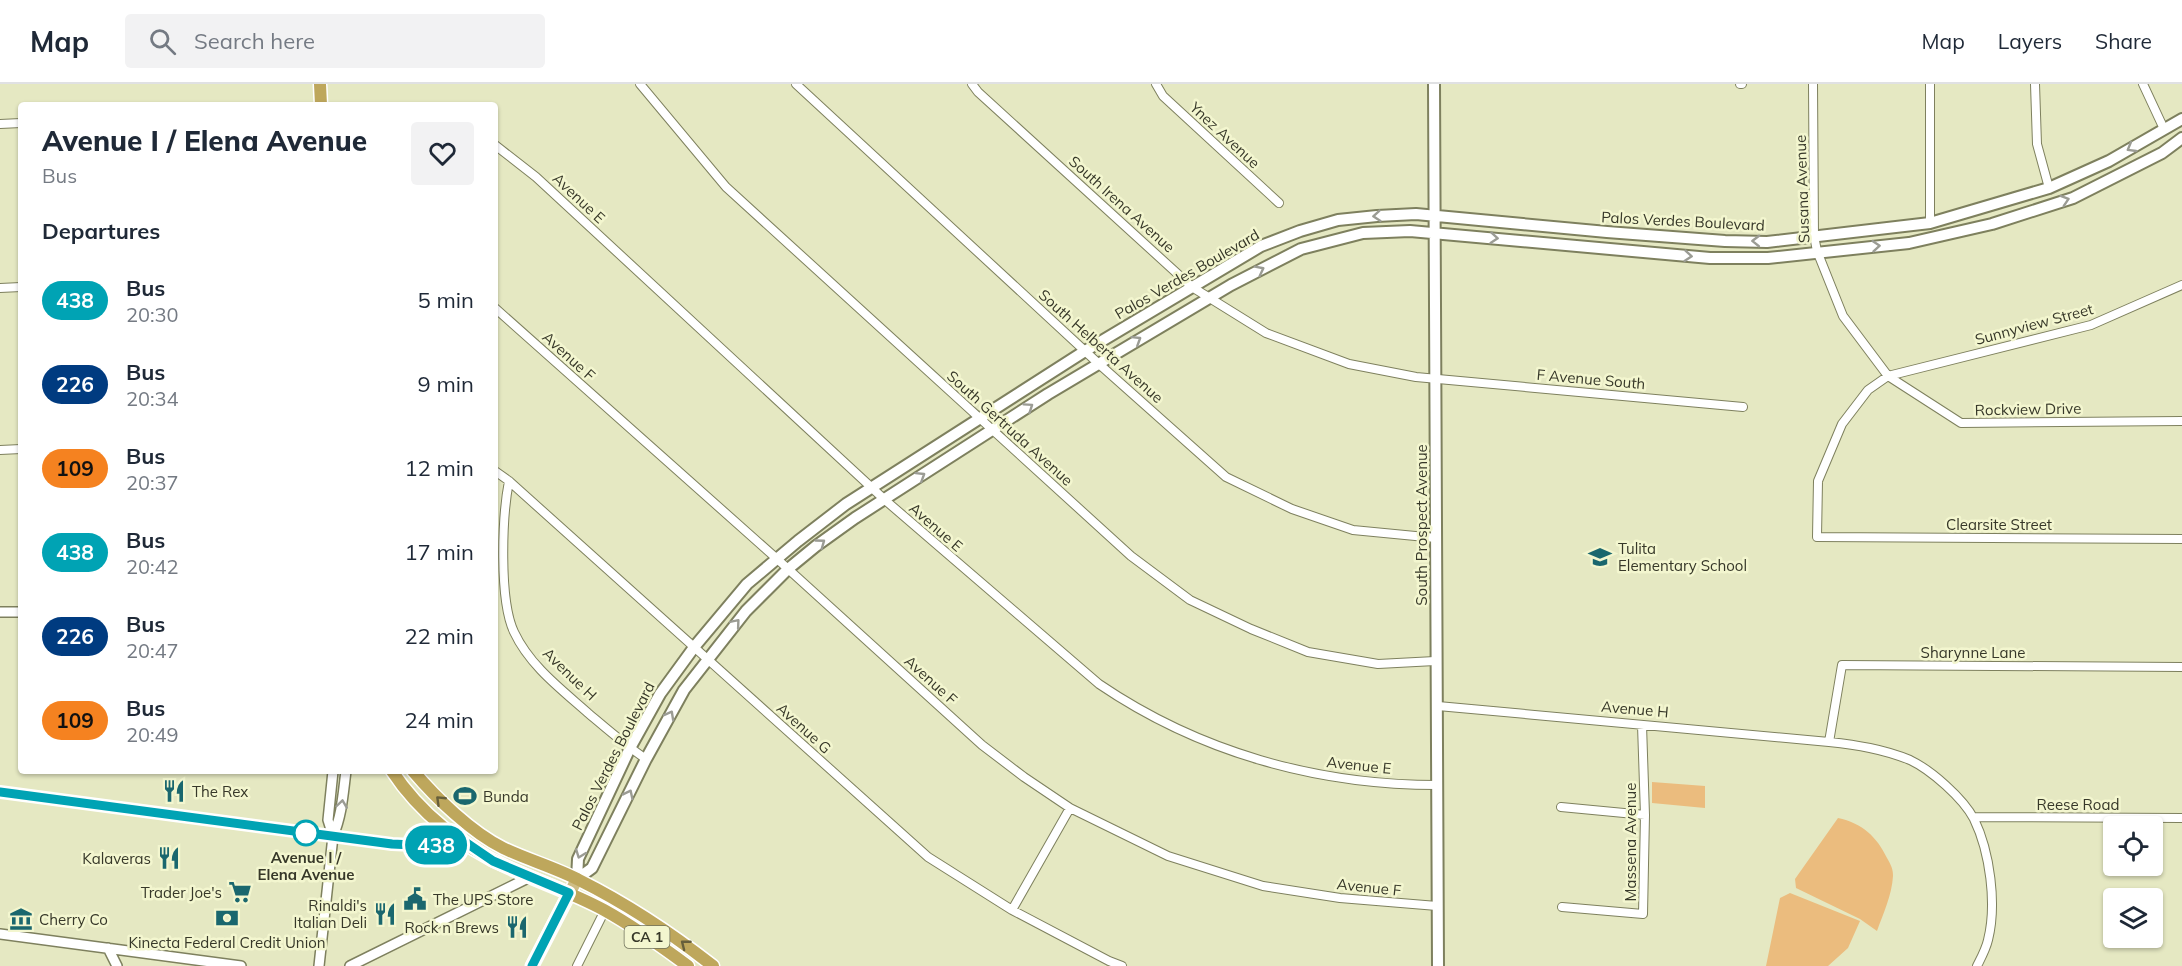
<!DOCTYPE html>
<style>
:root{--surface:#fff;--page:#f2f2f3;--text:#1f2937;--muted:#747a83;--line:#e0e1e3}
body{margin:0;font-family:Mulish,sans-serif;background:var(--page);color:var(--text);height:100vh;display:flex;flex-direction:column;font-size:22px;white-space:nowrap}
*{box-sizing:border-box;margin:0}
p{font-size:20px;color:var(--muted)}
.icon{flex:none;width:33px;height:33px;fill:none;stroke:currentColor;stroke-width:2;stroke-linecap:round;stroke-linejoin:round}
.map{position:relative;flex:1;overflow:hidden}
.side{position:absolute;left:18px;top:18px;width:480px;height:672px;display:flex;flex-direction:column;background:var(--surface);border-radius:6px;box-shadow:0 2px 4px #0004}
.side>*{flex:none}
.badge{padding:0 12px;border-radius:20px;font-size:21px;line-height:39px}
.buttons{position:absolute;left:2103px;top:732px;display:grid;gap:12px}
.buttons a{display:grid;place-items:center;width:60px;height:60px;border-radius:6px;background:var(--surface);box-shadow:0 2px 4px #0004;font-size:30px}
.map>.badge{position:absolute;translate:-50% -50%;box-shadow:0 0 0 3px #fff}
h2{padding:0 24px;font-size:22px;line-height:54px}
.round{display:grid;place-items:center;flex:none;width:63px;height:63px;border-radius:6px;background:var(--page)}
.headline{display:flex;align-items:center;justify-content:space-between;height:102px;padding:0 24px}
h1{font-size:28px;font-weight:800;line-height:45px}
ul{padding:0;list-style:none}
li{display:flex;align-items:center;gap:18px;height:84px;padding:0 24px}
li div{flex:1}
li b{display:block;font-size:22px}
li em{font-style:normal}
li .badge{min-width:66px;font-weight:700;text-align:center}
header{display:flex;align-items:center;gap:36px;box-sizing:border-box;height:84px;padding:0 30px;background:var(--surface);border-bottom:2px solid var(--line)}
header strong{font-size:28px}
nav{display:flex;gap:33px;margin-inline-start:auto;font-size:21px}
.search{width:420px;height:54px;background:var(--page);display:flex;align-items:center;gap:15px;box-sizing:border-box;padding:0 21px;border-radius:6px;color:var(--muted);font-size:22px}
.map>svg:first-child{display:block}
.green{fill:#ebbc7e}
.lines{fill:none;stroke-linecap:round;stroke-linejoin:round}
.minor-casing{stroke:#7e805e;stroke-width:10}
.tertiary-casing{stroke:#7e805e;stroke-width:12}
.secondary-casing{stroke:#7e805e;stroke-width:14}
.primary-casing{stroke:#fff;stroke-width:15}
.trunk-casing{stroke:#fff;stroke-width:15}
.minor{stroke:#fff;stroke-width:8}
.tertiary{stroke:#fff;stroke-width:9}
.secondary{stroke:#fff;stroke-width:10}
.primary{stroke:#cebd85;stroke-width:12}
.trunk{stroke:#bea75c;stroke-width:12}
.oneway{stroke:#9b9c94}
.oneway2{stroke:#665f3b}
.line-casing{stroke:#fff;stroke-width:14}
.line{stroke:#00a3b4;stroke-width:9}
.stop-dot{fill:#fff;stroke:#00a3b4;stroke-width:3}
.labels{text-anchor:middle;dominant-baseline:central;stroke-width:5;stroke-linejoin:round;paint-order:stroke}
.shield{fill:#f3f6cf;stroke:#6f715b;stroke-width:1.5}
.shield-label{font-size:14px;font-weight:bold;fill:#373829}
.street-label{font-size:15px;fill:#373829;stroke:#f3f6cf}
.poi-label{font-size:15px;fill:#373829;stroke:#f3f6cf;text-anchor:start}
.stop-label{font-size:15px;font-weight:bold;fill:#373829;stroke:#f3f6cf}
</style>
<header>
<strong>Map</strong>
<div class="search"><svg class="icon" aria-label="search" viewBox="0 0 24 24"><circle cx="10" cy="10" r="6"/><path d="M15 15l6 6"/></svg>Search here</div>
<nav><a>Map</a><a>Layers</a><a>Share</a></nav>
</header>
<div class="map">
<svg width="2182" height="882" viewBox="0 0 2182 882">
<rect width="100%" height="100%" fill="#e5e8c2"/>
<path class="green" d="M1652,698L1705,702V724L1652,719Z
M1838,734C1862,739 1877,753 1887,774C1891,781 1893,785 1893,792C1892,811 1883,830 1877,847L1860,835L1796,804L1795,795Z
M1790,809L1860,837L1848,864L1828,882H1766L1780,814Z"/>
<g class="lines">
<g class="minor-casing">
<path id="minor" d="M640,0L726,103L1131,472L1190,516L1251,545L1308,568L1378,580L1435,577
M796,0L1099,280L1226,393L1292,425L1353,446L1436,454
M972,0L978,8L1192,203L1266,249L1349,280L1416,293L1743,323
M1156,0L1163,12L1279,119
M1740,0H1742
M1813,0L1814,152L1817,167L1843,232L1888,292L1961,339L2182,337
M1930,0V139
M2035,0L2037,60L2049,104
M2143,0L2164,45
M0,40L21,39
M495,61L536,93L885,416L1099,600C1199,668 1316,701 1437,701
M2182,201L2091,241L1888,292L1868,306L1842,340L1818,397L1817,453L2182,455
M0,204L21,203
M495,224L776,474L982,661L1024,693L1070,724L1168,772L1263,802L1340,814L1437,822
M0,366L21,365
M495,387L509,397L928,773L1012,826L1109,877L1122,882
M509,397C502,433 499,516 514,548C530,582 561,605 588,629C607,645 625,661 646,675
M1438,622L1829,658C1857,661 1883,665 1910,676C1931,686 1963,714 1974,735C1990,768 1997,820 1988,856C1986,865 1981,874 1977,882
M1829,658L1842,581L2182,583
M1561,723L1645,731
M1973,733L2182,734
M1562,823L1643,830L1645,731L1642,641
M1012,826L1070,724
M577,882L605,826"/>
</g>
<g class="tertiary-casing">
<path id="tertiary" d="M0,528H21
M0,708L392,760L434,762L449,747
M333,752L328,736L333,687
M0,850L241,882
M108,864L117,882
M319,882L333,752C342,731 343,710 346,687
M350,882L530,793"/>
</g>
<g class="secondary-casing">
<path id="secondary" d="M1434,0L1438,882
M577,795L578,775L630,664L660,610L695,562L747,500L798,457L846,420L1085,267L1261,162L1300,147L1338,136L1377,132L1416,130L1607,148L1725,157L1767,158L1930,139L2049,104L2109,77L2182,35
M577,795L592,784L646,675L684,606L746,527L788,485L816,462L855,434L1048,310L1231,201L1301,165L1363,149L1410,147L1710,174H1768L1909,159L1992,140L2073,114L2162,69L2182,54"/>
</g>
<g class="primary-casing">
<path id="primary" d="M532,882L577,795"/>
</g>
<g class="trunk-casing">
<path id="trunk" d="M320,0L321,21
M392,687C419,728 462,763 507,783C539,798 573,809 604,826C633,842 661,862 688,882
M413,687C436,714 471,748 503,764C528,776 554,783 579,796C627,820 671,849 713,882"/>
</g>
<use href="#minor" class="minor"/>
<use href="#tertiary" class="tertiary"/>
<use href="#secondary" class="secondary"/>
<use href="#primary" class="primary"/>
<use href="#trunk" class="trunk"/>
</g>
<defs><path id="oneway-chevron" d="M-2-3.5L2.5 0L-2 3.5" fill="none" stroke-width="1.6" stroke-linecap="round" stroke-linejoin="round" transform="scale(1.5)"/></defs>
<g class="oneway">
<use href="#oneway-chevron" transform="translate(2131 64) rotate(150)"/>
<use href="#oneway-chevron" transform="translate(2065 116) rotate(-18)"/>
<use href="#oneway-chevron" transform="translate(1377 132) rotate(175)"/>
<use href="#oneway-chevron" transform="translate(1494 154) rotate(5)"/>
<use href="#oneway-chevron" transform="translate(1756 157) rotate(-179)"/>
<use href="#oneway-chevron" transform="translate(1876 162) rotate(-5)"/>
<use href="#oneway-chevron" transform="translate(1688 172) rotate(5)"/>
<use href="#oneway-chevron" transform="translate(1260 186) rotate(-27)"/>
<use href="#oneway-chevron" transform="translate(1137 256) rotate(-32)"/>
<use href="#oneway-chevron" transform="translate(1029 323) rotate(-34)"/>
<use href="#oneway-chevron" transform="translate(921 392) rotate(-32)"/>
<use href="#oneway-chevron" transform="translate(821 459) rotate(-36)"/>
<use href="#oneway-chevron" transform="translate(736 539) rotate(-50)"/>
<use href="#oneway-chevron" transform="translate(670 631) rotate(-61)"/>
<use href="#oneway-chevron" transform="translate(629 710) rotate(-64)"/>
<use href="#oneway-chevron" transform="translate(342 720) rotate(-82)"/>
<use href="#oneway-chevron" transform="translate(580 770) rotate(111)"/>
</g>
<g class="oneway2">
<use href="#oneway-chevron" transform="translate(440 716) rotate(-136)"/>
<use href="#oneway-chevron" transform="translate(685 860) rotate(-142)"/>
</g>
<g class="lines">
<g class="line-casing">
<path id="line" d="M0,708L392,760L434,762L449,747L493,777L569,809L532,882"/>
</g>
<use href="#line" class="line"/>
</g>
<defs>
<g id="school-bare" transform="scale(1.8)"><path d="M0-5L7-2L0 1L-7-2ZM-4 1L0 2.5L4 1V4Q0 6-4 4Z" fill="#1a676e" stroke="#f3f6cf" stroke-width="2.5" paint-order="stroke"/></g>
<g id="restaurant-bare" transform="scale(1.8)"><path d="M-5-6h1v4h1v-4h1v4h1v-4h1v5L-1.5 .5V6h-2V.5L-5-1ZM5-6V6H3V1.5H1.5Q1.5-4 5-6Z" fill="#1a676e" stroke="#f3f6cf" stroke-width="2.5" paint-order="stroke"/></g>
<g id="stadium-bare" transform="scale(1.8)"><path d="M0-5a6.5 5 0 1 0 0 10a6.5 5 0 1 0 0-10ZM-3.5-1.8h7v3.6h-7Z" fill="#1a676e" stroke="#f3f6cf" stroke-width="2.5" paint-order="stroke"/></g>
<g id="supermarket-bare" transform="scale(1.8)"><path d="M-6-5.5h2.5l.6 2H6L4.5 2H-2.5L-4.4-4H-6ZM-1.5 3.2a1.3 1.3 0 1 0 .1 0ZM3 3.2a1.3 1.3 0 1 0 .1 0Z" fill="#1a676e" stroke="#f3f6cf" stroke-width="2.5" paint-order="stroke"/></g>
<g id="civic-bare" transform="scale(1.8)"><path d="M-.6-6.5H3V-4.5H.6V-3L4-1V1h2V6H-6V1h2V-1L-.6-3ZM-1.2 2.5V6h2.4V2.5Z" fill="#1a676e" stroke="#f3f6cf" stroke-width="2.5" paint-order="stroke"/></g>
<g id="bank-bare" transform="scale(1.8)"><path d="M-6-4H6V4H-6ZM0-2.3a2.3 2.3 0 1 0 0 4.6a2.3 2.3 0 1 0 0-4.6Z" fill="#1a676e" stroke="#f3f6cf" stroke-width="2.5" paint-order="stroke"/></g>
<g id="museum-bare" transform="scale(1.8)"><path d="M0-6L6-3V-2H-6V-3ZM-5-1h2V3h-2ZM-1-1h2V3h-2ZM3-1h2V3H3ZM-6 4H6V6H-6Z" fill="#1a676e" stroke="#f3f6cf" stroke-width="2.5" paint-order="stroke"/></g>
</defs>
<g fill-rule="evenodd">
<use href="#school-bare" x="1600" y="473"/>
<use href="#restaurant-bare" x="174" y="707"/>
<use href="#stadium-bare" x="465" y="712"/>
<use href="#restaurant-bare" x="169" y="774"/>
<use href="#supermarket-bare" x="240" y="808"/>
<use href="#civic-bare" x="415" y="815"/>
<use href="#restaurant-bare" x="385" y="830"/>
<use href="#bank-bare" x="227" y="834"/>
<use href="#museum-bare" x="21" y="835"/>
<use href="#restaurant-bare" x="517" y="843"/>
</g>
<circle class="stop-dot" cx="306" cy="749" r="12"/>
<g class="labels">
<rect class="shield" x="624.5" y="842" width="45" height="22" rx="4.5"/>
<g class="shield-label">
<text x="647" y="853">CA 1</text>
</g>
<g class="street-label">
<text transform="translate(1225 51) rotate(43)">Ynez Avenue</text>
<text transform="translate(1802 105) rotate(-92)">Susana Avenue</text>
<text transform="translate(579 114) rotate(43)">Avenue E</text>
<text transform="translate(1122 120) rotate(42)">South Irena Avenue</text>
<text transform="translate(1683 137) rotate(3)">Palos Verdes Boulevard</text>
<text transform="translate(1187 190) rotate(-30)">Palos Verdes Boulevard</text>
<text transform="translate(2034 240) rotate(-15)">Sunnyview Street</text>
<text transform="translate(1101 262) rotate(42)">South Helberta Avenue</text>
<text transform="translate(569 272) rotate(42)">Avenue F</text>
<text transform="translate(1591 295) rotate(5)">F Avenue South</text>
<text transform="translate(2028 325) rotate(-1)">Rockview Drive</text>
<text transform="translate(1010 344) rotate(42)">South Gertruda Avenue</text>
<text x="1999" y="440">Clearsite Street</text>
<text transform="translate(1421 441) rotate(-90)">South Prospect Avenue</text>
<text transform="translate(936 443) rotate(41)">Avenue E</text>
<text x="1973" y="568">Sharynne Lane</text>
<text transform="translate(570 590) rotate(44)">Avenue H</text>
<text transform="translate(931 596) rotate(42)">Avenue F</text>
<text transform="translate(1635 625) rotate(5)">Avenue H</text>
<text transform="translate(804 644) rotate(42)">Avenue G</text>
<text transform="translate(613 672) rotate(-63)">Palos Verdes Boulevard</text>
<text transform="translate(1359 681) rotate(6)">Avenue E</text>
<text x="2078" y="720">Reese Road</text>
<text transform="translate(1630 758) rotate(-90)">Massena Avenue</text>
<text transform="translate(1369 803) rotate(6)">Avenue F</text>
</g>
<g class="poi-label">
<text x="1618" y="464">Tulita<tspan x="1618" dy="17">Elementary School</tspan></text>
<text x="192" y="707">The Rex</text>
<text x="483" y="712">Bunda</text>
<text x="151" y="774" text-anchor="end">Kalaveras</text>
<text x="222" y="808" text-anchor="end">Trader Joe's</text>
<text x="433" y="815">The UPS Store</text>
<text x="367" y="821" text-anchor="end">Rinaldi's<tspan x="367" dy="17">Italian Deli</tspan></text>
<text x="39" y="835">Cherry Co</text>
<text x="499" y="843" text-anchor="end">Rock n Brews</text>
<text x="227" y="858" text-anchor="middle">Kinecta Federal Credit Union</text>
</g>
<g class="stop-label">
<text x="306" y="773">Avenue I /<tspan x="306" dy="17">Elena Avenue</tspan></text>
</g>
</g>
</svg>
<div class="buttons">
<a><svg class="icon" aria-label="locate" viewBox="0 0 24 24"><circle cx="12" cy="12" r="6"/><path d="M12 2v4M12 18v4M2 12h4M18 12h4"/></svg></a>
<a><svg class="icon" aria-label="layers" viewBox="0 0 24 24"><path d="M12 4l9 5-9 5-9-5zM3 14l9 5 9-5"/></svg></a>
</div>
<b class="badge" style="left:436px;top:761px;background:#00a3b4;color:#fff">438</b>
<section class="side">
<div class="headline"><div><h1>Avenue I / Elena Avenue</h1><p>Bus</p></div><a class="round"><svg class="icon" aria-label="heart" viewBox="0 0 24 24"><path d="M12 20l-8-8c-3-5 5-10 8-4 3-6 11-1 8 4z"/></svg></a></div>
<h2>Departures</h2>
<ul>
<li><span class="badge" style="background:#00a3b4;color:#fff">438</span><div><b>Bus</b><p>20:30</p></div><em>5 min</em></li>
<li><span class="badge" style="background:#003b80;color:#fff">226</span><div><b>Bus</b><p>20:34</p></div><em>9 min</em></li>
<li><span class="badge" style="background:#f58220;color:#111">109</span><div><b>Bus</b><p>20:37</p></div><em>12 min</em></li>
<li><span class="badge" style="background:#00a3b4;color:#fff">438</span><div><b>Bus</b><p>20:42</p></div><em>17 min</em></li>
<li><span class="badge" style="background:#003b80;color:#fff">226</span><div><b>Bus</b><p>20:47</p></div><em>22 min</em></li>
<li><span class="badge" style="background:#f58220;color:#111">109</span><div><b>Bus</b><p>20:49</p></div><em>24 min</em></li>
</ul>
</section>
</div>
